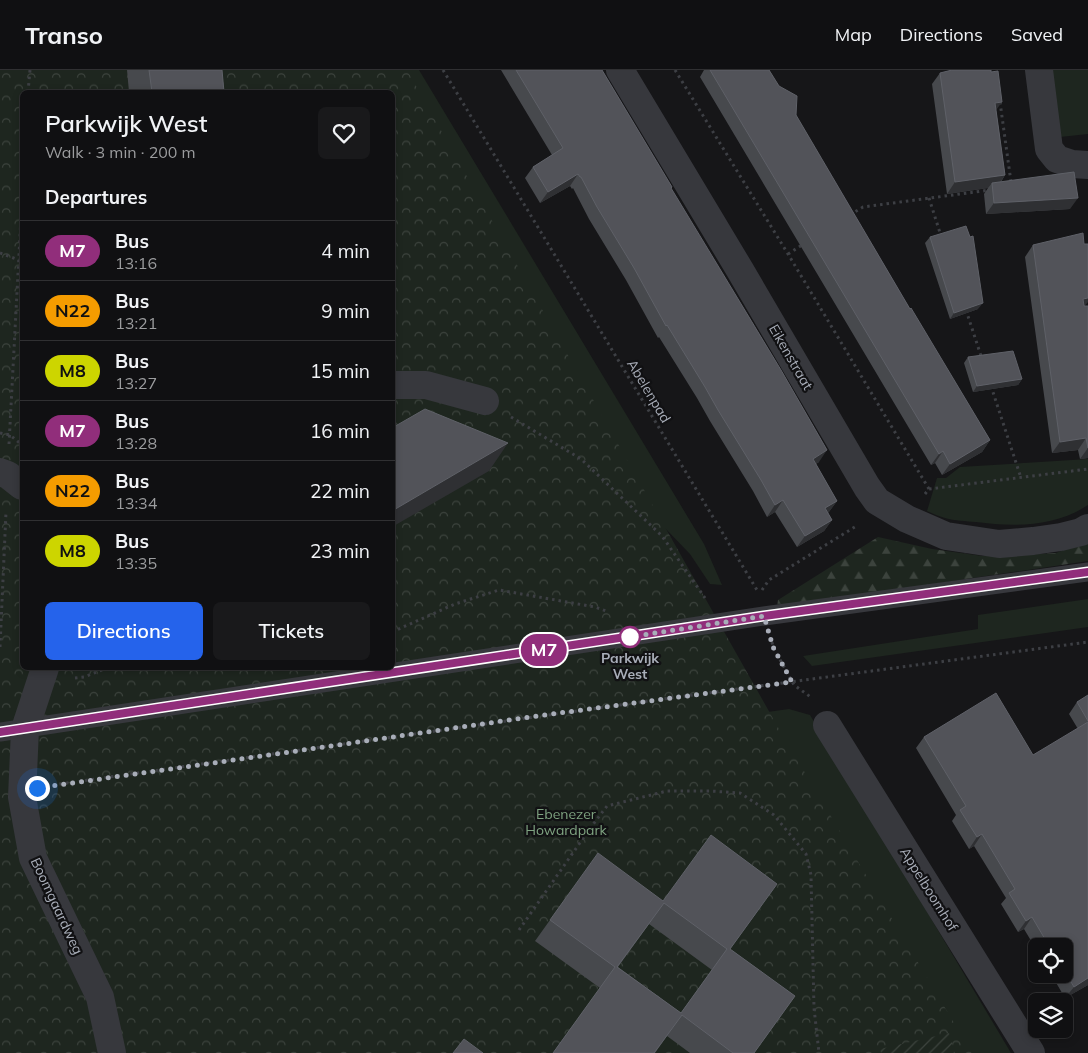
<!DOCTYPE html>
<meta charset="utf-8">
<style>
:root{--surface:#101012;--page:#19191b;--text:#f1f3f6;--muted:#9c9d9f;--line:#303032;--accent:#2563eb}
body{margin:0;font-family:Mulish,sans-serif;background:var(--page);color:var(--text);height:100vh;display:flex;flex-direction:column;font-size:19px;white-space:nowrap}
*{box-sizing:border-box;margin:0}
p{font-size:16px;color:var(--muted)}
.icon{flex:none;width:28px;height:28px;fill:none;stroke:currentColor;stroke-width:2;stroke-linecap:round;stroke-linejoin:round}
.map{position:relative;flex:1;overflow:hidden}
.sheet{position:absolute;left:20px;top:20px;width:375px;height:580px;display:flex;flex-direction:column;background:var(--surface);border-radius:8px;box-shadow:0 2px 8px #0003,0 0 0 1px var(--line)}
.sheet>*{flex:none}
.badge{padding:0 10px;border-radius:16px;font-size:18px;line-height:32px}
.fabs{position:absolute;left:1028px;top:868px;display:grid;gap:10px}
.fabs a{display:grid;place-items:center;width:45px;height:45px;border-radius:8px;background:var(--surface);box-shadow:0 2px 8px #0003,0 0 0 1px var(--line);font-size:25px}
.you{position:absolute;width:25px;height:25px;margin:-12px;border:4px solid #fff;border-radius:50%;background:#1a73e8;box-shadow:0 0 0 8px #1a73e833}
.map>.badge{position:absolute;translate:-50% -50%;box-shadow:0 0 0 2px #fff}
h2{padding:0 25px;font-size:19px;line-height:45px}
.round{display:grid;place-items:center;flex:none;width:52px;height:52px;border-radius:8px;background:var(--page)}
.headline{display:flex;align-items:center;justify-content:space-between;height:85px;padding:0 25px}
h1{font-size:24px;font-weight:600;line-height:38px}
.primary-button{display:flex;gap:10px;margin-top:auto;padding:10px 25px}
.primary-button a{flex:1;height:58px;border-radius:8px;background:var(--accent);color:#fff;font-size:20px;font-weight:600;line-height:58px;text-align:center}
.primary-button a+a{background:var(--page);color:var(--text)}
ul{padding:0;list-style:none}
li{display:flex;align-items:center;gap:15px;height:60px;padding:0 25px;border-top:1px solid var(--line)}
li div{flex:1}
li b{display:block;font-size:19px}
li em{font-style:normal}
li .badge{min-width:55px;font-weight:700;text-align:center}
header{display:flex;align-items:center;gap:30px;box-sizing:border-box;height:70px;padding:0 25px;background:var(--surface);border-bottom:1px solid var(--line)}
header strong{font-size:24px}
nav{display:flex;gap:28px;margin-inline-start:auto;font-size:18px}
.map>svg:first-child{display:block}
.grass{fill:#1e261f}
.forest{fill:url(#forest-firs)}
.park{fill:url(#park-crowns);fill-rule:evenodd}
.garden{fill:url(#garden-furrows)}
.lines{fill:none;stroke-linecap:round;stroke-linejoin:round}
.path{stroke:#3d3f44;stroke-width:3;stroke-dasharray:2.5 4;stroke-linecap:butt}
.lane{stroke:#37383d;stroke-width:19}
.street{stroke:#37383d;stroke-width:28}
.wall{fill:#47494d;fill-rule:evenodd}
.shaded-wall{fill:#2f3033}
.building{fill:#525359;stroke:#5f6168;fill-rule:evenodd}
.line-casing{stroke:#fff;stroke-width:11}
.line{stroke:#912e7b;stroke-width:8}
.walk{stroke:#a8adb8;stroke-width:5;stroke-dasharray:0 9}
.stop-dot{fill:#fff;stroke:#912e7b;stroke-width:2.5}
.labels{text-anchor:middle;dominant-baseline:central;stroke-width:4.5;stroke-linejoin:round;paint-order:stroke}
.street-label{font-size:14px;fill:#a8adb8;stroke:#111113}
.stop-label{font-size:14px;font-weight:bold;fill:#a8adb8;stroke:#111113}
.park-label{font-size:14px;fill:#7fa381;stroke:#111113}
</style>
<header>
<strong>Transo</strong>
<nav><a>Map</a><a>Directions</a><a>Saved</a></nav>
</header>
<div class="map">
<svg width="1088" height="983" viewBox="0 0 1088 983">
<defs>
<pattern id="forest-firs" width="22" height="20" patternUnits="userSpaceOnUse" patternTransform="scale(1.25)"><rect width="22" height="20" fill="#1e261f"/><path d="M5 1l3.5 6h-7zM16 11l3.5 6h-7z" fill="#3c433d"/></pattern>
<pattern id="park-crowns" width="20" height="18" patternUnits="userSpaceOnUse" patternTransform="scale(1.25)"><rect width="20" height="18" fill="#1e261f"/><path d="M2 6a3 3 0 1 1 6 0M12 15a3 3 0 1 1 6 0" fill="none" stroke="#3c433d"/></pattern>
<pattern id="garden-furrows" width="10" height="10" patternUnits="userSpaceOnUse" patternTransform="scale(1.25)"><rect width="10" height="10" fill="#1e261f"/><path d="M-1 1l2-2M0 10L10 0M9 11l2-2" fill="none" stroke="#3c433d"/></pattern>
</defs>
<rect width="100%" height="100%" fill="#161618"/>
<path class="grass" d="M306,0H419L704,474L722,515L710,514L690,484L580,370L392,22Z
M1052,0H1088V64L1060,67Z
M1088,389V435C1055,457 1014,457 976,452C966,451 955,451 945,448C939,446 933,444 927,441L937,408H946L960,397Z
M1088,529V557L812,596L803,586L978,559V545Z
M789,639L810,645L1011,983H829L193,721Z"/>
<path class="forest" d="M878,467L932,479L982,486H1005L1056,483L1088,471V491L777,537L778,530Z"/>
<path class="park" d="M0,0H407L779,659L972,983H0ZM22,22H392V598H22Z"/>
<path class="garden" d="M949,963L955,983H881L880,979Z"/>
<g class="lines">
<path class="path" d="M443,0L757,520
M675,0L788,184L929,419
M28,22L30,0
M1000,32L1011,112
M929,128L941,166
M850,145L863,137L990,120
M0,183L19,190
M788,184L802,175
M966,240L982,289
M991,316L1021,408
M511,347L581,389L662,466L705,528
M0,363L10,365L22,375
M9,374L22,128
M925,424L929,419L1088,399
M762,520L769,510L858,455
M392,562L455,534L499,520L595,537L609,542
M772,572L773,577L794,615L812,628
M0,577L6,442
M75,608L84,607L107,598
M53,715L648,631L1088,572
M519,860L591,757L607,736L667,721H710L740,723L774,745L806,784L811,805L814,938L819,983"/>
<path class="lane" d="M0,662L764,546L1088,502"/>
<path class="street" d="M620,0L740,200L867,417L877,431L907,449L946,466L999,474L1033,471L1061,467L1081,462L1088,458
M1039,0L1049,79L1057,89L1072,94L1088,95
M392,315H426L485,331
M0,402L8,405L22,416
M45,598L25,659L22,727L33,788L100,927L112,983
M827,655L1031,983"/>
</g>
<path class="wall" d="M127,0H222L224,22H129Z
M501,0H602L671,118L819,392L816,394L837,431L828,443L832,450L824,461L797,477L775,442L767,447L753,421L710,351L697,328L659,267L658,268L626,210L589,149L573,118L572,119L570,116L540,133L525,108L533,97L552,85Z
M704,0H769L910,239L990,370L982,382L942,405L935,393L931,395L700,7Z
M940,3L996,40L1005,105L1001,112L1070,139L986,144L984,124L988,118L947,124L932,14Z
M930,167L978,239L950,249L925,173Z
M1033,175L1085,236L1088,388L1080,389L1078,380L1052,383L1025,187Z
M968,287L1022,309L1018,315L973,322L964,293Z
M1088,625V915L1065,928L1051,904H1064V876H1036V879L1024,859L1018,862L1001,834L1006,828L974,776L969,779L952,751L956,745L916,678L924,667L1033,685L1078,659L1069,644L1077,632Z
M663,831L762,835L730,879L795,926L754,983H690L667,966L655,983H553L600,918L535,871L550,850ZM649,854L712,900L681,943L618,897Z"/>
<path class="shaded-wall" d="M1002,32L994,43L995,33Z
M578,104L570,116L540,133L548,122Z
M1005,105L997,117L992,113L988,118L947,124L955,112Z
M1078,128L1070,139L986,144L994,133Z
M1088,228V232L1083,238V229Z
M983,233L978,239L950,249L954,243Z
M1022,309L1018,315L973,322L977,316Z
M1086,368L1078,380L1052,383L1060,372Z
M990,370L982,382L942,405L950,394Z
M508,373L489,401L392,457V441Z
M1088,378V388L1080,389Z
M827,380L819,392L805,400L813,389Z
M943,381L935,393L931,395L939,384Z
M783,430L775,442L767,447L775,435Z
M837,431L829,442L817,449L825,438Z
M832,450L824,461L797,477L805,466Z
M982,764L974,776L969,779L977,767Z
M1032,847L1024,859L1018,862L1026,851Z
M1088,908V915L1065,928L1074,917Z"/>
<path class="building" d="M149,0H222L224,22H152Z
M516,0H602L672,117L671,118L781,300L827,380L813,389L837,431L825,438L832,450L805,466L783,430L775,435L761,410L718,340L705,317L667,255L666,256L634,198L597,137L581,107H580L578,104L548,122L533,97L563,78Z
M710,0H769L779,16L797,26L796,45L910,239L911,238L990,370L950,394L943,381L939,384Z
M952,0H991V2L998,1L1002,32L995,33L1005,105L955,112L940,3Z
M1074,102L1078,128L994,133L992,113Z
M966,156L970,167L973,166L983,233L954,243L930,167Z
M1083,163L1084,174H1088V228L1083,229L1084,236H1088V378L1086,368L1060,372L1033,175Z
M1013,281L1022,309L977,316L968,287Z
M425,339L508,373L392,441V358Z
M996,623L1033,685L1088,652V908L1074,917L1064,900V876H1049L1032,847L1026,851L1009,823L1015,819L982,764L977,767L960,740L966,736L924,667Z
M1088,625V651L1077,632Z
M711,765L777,814L730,879L795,926L754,983H733L682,945L654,983H553L615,897L550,850L598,783L663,831ZM664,833L727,879L681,943L617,897Z
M464,969L483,983H453Z"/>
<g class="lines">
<g class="line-casing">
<path id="line" d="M0,662L764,546L1088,502"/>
</g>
<use href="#line" class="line"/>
<path class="walk" d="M37,718L269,685L537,646L792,612L773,577L764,546L630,567"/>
</g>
<circle class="stop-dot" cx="630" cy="567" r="10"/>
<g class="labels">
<g class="street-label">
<text transform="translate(791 287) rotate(60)">Eikenstraat</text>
<text transform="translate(649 321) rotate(59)">Abelenpad</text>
<text transform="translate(929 819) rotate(58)">Appelboomhof</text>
<text transform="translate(57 836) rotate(65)">Boomgaardweg</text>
</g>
<g class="stop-label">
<text x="630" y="588">Parkwijk<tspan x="630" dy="16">West</tspan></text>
</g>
<g class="park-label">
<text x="566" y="744">Ebenezer<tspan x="566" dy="16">Howardpark</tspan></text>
</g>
</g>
</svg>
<div class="fabs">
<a><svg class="icon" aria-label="locate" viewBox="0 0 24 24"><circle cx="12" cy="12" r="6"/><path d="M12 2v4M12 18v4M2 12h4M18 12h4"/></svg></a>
<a><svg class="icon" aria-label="layers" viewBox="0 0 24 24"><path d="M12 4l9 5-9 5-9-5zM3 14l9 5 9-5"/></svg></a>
</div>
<div class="you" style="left:37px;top:718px"></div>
<b class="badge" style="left:544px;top:580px;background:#912e7b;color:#fff">M7</b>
<section class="sheet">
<div class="headline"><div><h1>Parkwijk West</h1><p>Walk · 3 min · 200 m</p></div><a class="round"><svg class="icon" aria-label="heart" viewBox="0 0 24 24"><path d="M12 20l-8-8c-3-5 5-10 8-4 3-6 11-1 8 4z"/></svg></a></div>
<h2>Departures</h2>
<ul>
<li><span class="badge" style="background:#912e7b;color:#fff">M7</span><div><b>Bus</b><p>13:16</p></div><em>4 min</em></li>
<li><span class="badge" style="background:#f59c00;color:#111">N22</span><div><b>Bus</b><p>13:21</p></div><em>9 min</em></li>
<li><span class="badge" style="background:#cdd500;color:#111">M8</span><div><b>Bus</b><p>13:27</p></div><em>15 min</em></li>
<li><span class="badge" style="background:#912e7b;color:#fff">M7</span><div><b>Bus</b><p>13:28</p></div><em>16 min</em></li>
<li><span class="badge" style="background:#f59c00;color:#111">N22</span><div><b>Bus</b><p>13:34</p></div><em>22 min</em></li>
<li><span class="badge" style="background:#cdd500;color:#111">M8</span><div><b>Bus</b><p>13:35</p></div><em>23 min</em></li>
</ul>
<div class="primary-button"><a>Directions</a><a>Tickets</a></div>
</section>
</div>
